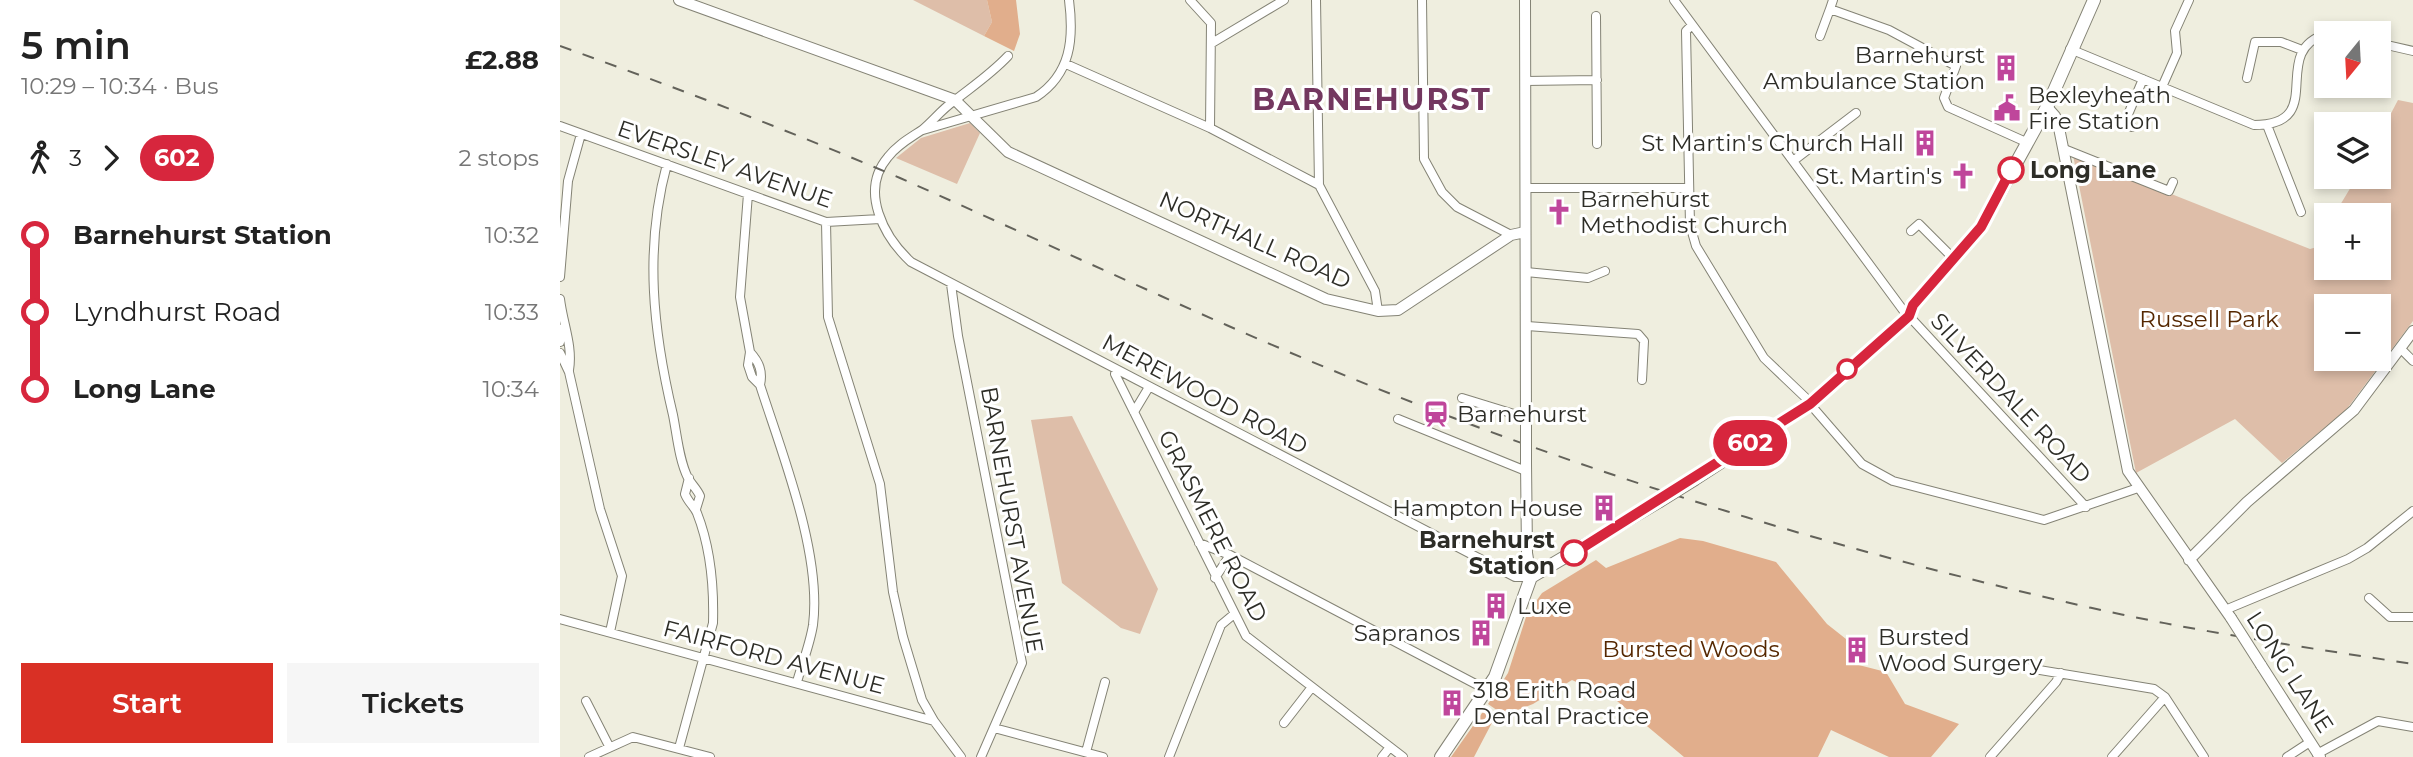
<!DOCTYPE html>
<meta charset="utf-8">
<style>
:root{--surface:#fff;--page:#f6f6f6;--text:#222;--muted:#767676;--accent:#d93025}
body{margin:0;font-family:Montserrat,sans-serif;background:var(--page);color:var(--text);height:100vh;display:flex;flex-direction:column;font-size:26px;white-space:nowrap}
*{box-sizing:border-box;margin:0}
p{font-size:23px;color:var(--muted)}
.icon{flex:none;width:38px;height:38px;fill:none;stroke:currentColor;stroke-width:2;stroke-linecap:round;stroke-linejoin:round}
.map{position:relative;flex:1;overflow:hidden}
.details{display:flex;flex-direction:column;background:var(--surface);width:560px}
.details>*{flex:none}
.badge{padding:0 14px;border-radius:23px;font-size:24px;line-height:46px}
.needle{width:46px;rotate:198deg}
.controls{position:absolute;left:1754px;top:21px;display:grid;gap:14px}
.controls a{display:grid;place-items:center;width:77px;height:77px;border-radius:0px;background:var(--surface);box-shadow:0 4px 10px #0003;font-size:35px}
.map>.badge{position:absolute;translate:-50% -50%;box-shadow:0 0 0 4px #fff}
.legs{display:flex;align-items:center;gap:10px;height:77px;padding:0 21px;font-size:23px}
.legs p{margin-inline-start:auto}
.overview{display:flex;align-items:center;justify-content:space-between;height:119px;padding:0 21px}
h1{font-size:38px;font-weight:600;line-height:52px}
.button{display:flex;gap:14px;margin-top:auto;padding:14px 21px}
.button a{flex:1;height:80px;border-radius:0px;background:var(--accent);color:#fff;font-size:28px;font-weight:600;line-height:80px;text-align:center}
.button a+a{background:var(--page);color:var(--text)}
ul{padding:0 21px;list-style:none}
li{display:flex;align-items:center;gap:24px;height:77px;font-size:26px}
li i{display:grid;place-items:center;width:10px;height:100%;margin:0 9px;background:currentColor}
li i::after{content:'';width:18px;height:18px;margin:-9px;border:5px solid;border-radius:50%;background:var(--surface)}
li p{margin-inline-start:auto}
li:first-child i{background:linear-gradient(#0000 50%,currentColor 0)}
li:last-child i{background:linear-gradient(currentColor 50%,#0000 0)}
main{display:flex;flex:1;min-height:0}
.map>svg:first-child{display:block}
.green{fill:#debea9;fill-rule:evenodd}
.forest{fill:#e1ae8c}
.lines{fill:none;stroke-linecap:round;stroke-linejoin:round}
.street-casing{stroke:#848375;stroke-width:10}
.secondary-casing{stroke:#848375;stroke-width:12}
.primary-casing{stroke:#848375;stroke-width:14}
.street{stroke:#fff;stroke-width:8}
.secondary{stroke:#fff;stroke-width:10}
.primary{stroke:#fff;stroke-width:12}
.rail{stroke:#63625a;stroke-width:2;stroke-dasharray:12 12;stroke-linecap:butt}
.secondary-bridge-casing{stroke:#848375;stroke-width:12;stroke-linecap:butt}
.primary-bridge-casing{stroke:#848375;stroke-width:14;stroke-linecap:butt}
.secondary-bridge{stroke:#fff;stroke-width:10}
.primary-bridge{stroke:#fff;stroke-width:12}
.line-1-casing{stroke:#fff;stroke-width:16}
.line-1{stroke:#d7263d;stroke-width:10}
.stop-1-dot{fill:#fff;stroke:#d7263d;stroke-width:3.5}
.labels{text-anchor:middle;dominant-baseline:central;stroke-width:6;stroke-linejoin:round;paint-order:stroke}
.poi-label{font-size:23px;fill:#2d2d27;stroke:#fff;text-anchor:start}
.street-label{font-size:23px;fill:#2d2d27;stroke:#fff}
.stop-label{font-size:23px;font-weight:bold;fill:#2d2d27;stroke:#fff;text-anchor:start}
.park-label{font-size:23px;fill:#552700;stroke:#fff}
.district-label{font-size:30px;font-weight:bold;letter-spacing:2px;fill:#73375f;stroke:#fff}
</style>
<main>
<section class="details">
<div class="overview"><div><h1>5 min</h1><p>10:29 – 10:34 · Bus</p></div><b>£2.88</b></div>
<div class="legs"><svg class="icon" aria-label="walk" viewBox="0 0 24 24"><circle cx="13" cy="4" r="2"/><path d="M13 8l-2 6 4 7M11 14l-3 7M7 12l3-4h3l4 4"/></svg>3<svg class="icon" aria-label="forward" viewBox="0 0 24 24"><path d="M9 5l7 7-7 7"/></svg><b class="badge" style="background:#d7263d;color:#fff">602</b><p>2 stops</p></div>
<ul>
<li><i style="color:#d7263d"></i><b>Barnehurst Station</b><p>10:32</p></li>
<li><i style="color:#d7263d"></i><span>Lyndhurst Road</span><p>10:33</p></li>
<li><i style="color:#d7263d"></i><b>Long Lane</b><p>10:34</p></li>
</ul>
<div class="button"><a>Start</a><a>Tickets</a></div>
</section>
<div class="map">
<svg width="1853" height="757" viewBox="0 0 1853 757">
<rect width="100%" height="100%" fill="#efeedf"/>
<path class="green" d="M353,0H427L432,22L424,36Z
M1838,100L1853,103V321L1786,410L1722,463L1675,419L1576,473L1513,155L1750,249L1757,247L1766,231V268H1818V215H1774L1797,177H1818V138ZM1766,306H1818V359H1766Z
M410,123L420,133L397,184L336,158L361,138Z
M512,416L598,589L580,634L561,628L502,583L471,420Z"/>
<path class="forest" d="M427,0H456L460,34L454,51L424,36L432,22Z
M1120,538L1143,541L1216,562L1267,624L1286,639L1287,662L1326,672L1345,704L1399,724L1371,757H1329L1271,730L1258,757H1124L1057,701L1012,680L973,704L944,715L928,704L948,673L967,614L982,593L1036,560L1046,568Z
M927,706L936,715L914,757H891Z"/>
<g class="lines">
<g class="street-casing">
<path id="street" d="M630,0L651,23L650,128
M756,0L759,185
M862,0L864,159L882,192L897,207L951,235
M1114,0L1343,310
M1273,0L1270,9L1329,30L1396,66L1384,98L1388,107L1466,142
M1036,16L1037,144
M1132,25L1126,31L1130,225L1136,246L1204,358L1247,399
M1260,36L1270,9
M652,43L724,0
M1818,43L1853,51
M1510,49L1694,125C1770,125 1707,52 1766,34
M448,56C431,74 413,86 394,101C382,109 373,121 362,130C350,138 337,145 328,157C299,191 324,237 351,262L955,577H971
M506,64L650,128L759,185L815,291L818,311
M1687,78L1695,42H1721L1742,50
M965,81L1037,80
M1602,87L1617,53L1615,31L1629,0
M1707,125L1741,212
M0,126L266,222L320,219
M1572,127L1564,124L1583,79
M363,130L476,97C511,74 514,39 509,0
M1504,149L1609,191L1613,182
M1233,161L1296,113
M107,164C84,249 93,331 113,415C117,435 119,460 128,478C132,485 137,489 140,496L136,509
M965,188H1128
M188,194L180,297L190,352L188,365L192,377L200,385
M266,222L268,317L320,484L333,592L343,637L362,700L374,721
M1351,231L1359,224L1395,260
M966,272L1028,278L1045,271
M0,277L8,181L21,134
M391,284L398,336L462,663L421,757
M0,299C3,324 13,346 9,370
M1349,316L1526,507
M967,326L1078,334L1084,341L1082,380
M0,342L3,328
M1840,348L1853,361
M190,352C199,362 203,371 200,385C222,454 262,553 253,625C250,644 242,664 237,682
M0,353L9,372L40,509L62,576L50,632
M556,369L555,374L686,636L843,757
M902,398L967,418
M1250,404L1302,464L1333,481L1484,520L1578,488
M574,412L589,387
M838,419L966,471
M639,543L670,555L927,690
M655,578L670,555
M1809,598L1830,617H1853
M1665,610L1788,559L1807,548L1853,511
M0,619L374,721L401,757
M1449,665L1594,689L1605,697L1644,757
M26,701L49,746
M724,723L752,687
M434,728L543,757
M119,748L153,623C154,587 150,546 137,513C134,506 128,502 125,494L129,478
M526,752L545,682
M1757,754L1818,721L1853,727
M29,757L73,737L150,757
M609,757L661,625L673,615
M822,757L830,747
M1430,757L1496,682L1501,673
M1552,757L1605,697
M1727,757L1750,742"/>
</g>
<g class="secondary-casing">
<path id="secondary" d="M119,0L395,100L448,152L766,299L818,311L838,310L951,235L965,232
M965,0L966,428
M1487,107L1495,116L1499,128L1568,471L1671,618
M966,463L967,553L971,577
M1629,560L1687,502L1794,410L1853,331
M1701,665L1760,757"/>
</g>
<g class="primary-casing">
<path id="primary" d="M1135,479L1250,404L1349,316L1353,305L1421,227L1487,107L1534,0
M881,757L935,677L971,577L1098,502"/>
</g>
<use href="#street" class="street"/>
<use href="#secondary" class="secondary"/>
<use href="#primary" class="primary"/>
<path class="rail" d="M0,46C114,87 228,130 340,178C523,259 703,347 891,417C1097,495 1308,557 1523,606C1632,631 1743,647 1853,664"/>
<g class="secondary-bridge-casing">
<path id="secondary-bridge" d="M966,463V428
M1671,618L1701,665"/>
</g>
<g class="primary-bridge-casing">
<path id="primary-bridge" d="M1098,502L1135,479"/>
</g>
<use href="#secondary-bridge" class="secondary-bridge"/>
<use href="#primary-bridge" class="primary-bridge"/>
</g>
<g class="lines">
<g class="line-1-casing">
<path id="line-1" d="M1014,553L1250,404L1349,316L1353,305L1421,227L1451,170"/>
</g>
<use href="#line-1" class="line-1"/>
</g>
<defs>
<g id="building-bare" transform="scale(2.1)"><path d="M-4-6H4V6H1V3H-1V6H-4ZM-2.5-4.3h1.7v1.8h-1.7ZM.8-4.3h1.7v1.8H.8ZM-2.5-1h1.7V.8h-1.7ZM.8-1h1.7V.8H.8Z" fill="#bf469b" stroke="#fff" stroke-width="2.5" paint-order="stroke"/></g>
<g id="civic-bare" transform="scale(2.1)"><path d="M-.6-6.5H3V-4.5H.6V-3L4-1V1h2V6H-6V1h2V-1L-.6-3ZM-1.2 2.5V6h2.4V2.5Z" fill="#bf469b" stroke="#fff" stroke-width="2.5" paint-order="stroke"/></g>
<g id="church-bare" transform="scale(2.1)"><path d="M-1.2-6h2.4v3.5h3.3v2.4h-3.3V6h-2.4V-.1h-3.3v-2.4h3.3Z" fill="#bf469b" stroke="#fff" stroke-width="2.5" paint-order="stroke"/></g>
<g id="station-bare" transform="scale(2.1)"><path d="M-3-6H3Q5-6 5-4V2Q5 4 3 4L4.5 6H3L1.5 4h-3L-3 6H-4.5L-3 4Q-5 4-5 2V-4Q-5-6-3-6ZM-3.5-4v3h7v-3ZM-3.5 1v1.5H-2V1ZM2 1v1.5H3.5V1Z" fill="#bf469b" stroke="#fff" stroke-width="2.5" paint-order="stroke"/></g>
</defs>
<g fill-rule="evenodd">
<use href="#building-bare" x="1446" y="68"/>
<use href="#civic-bare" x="1447" y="108"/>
<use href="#building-bare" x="1365" y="143"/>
<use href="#church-bare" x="1403" y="176"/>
<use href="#church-bare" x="999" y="212"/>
<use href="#station-bare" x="876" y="414"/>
<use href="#building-bare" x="1044" y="508"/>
<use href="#building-bare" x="936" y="606"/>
<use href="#building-bare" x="921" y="633"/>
<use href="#building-bare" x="1297" y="650"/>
<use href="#building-bare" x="892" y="703"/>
</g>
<g class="stop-1-dot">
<circle cx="1451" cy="170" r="12"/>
<circle cx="1287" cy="369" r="9"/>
<circle cx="1014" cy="553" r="12"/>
</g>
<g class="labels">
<g class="poi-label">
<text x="1425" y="55" text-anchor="end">Barnehurst<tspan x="1425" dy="26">Ambulance Station</tspan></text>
<text x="1468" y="95">Bexleyheath<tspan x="1468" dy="26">Fire Station</tspan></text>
<text x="1344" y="143" text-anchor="end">St Martin's Church Hall</text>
<text x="1382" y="176" text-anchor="end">St. Martin's</text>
<text x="1020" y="199">Barnehurst<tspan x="1020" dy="26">Methodist Church</tspan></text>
<text x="897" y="414">Barnehurst</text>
<text x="1023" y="508" text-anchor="end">Hampton House</text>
<text x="957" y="606">Luxe</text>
<text x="900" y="633" text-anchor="end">Sapranos</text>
<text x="1318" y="637">Bursted<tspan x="1318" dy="26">Wood Surgery</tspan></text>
<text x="913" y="690">318 Erith Road<tspan x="913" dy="26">Dental Practice</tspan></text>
</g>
<g class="street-label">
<text transform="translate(165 164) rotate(19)">EVERSLEY AVENUE</text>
<text transform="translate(695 240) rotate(24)">NORTHALL ROAD</text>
<text transform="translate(645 394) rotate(28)">MEREWOOD ROAD</text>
<text transform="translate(1451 398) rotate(47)">SILVERDALE ROAD</text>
<text transform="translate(452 520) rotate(80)">BARNEHURST AVENUE</text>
<text transform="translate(653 526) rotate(63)">GRASMERE ROAD</text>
<text transform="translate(214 657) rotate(15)">FAIRFORD AVENUE</text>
<text transform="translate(1730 672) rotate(57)">LONG LANE</text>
</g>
<g class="stop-label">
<text x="1470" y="170">Long Lane</text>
<text x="995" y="540" text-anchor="end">Barnehurst<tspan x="995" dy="26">Station</tspan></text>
</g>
<g class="park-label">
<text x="1649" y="319">Russell Park</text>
<text x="1131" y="649">Bursted Woods</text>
</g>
<g class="district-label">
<text x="812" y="99">BARNEHURST</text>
</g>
</g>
</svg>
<div class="controls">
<a><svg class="needle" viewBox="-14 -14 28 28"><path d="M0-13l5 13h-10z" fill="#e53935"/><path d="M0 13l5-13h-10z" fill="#767676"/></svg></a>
<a><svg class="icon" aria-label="layers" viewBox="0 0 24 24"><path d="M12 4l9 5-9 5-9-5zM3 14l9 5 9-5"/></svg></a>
<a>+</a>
<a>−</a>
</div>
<b class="badge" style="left:1190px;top:443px;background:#d7263d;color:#fff">602</b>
</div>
</main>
